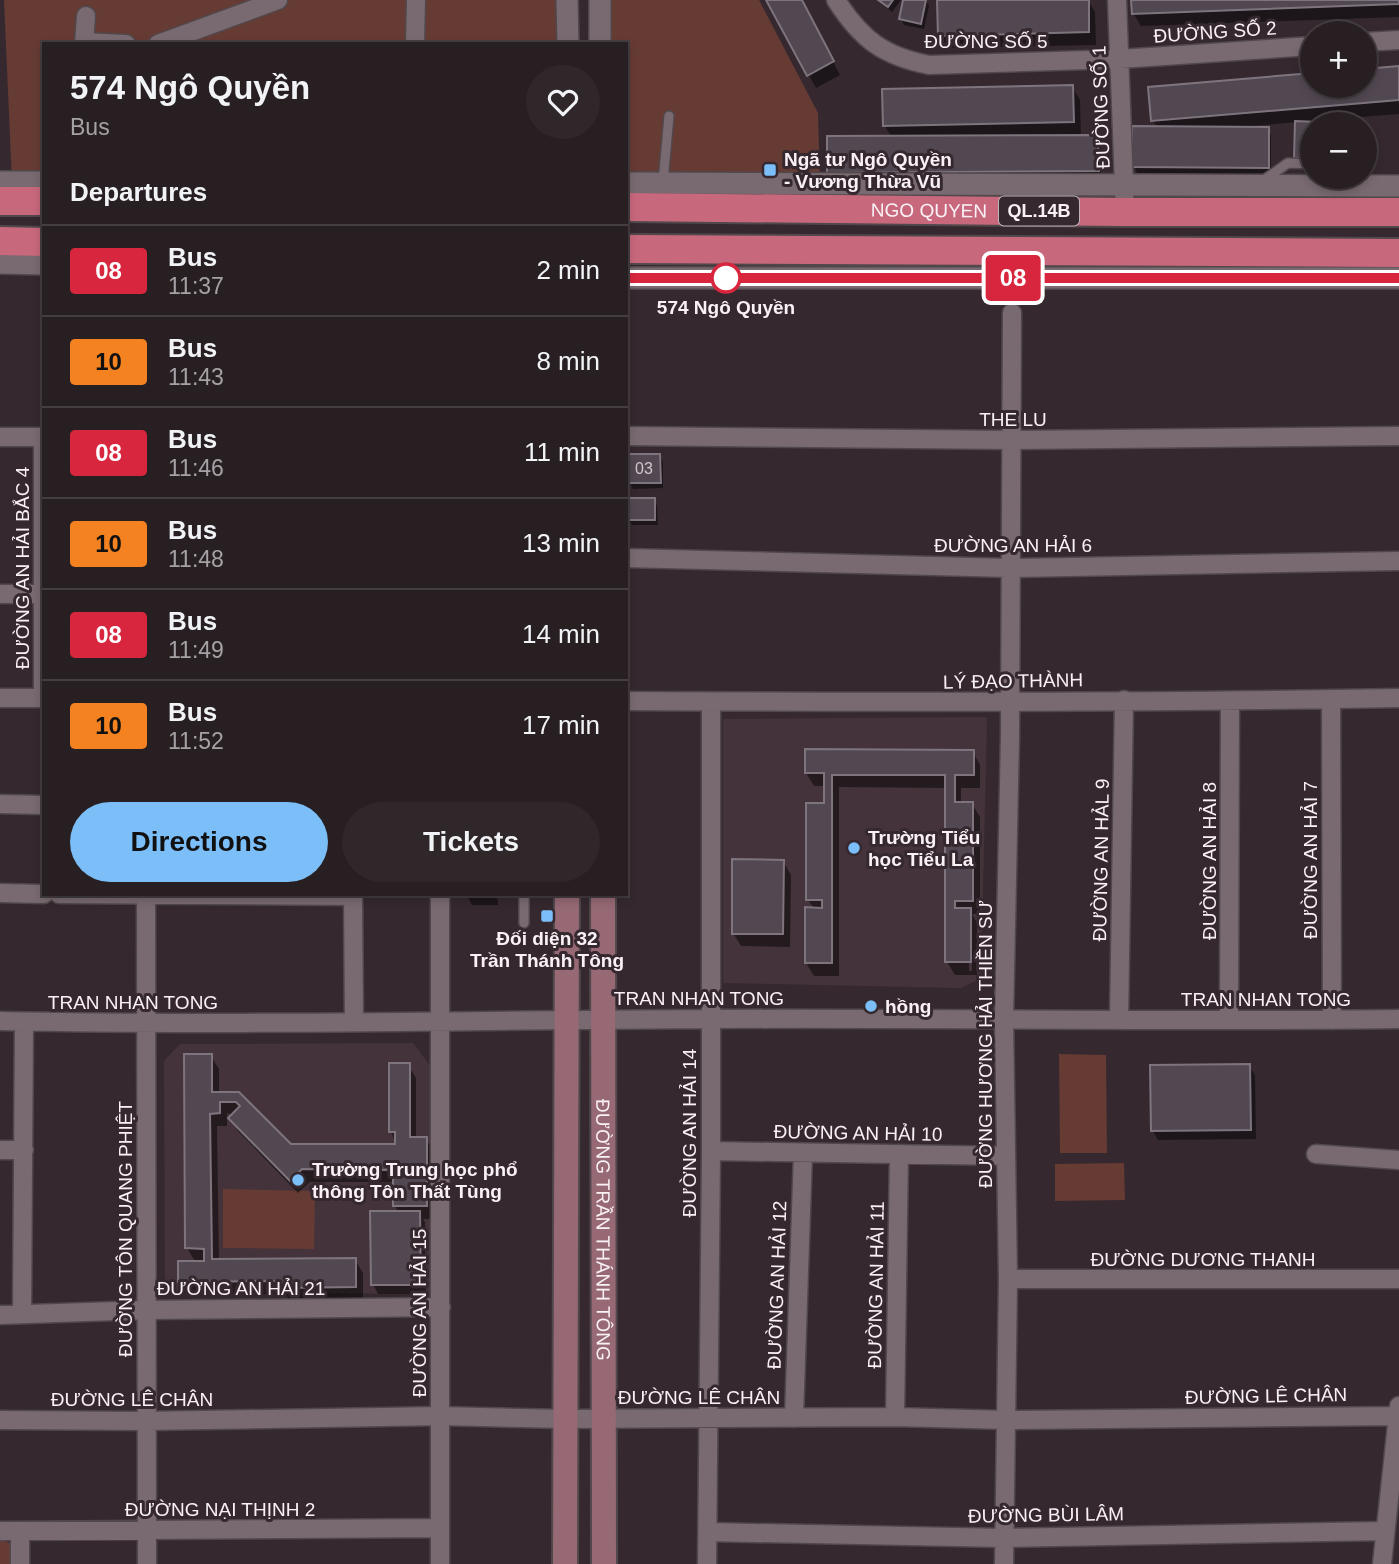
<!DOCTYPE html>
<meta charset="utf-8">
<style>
:root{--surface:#281f23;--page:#30272b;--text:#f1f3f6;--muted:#a5a2a6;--line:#443d41;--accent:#7bbef8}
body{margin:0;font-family:Helvetica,sans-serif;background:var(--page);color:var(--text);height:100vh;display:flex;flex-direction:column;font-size:26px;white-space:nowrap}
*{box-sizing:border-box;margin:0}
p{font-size:23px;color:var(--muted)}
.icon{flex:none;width:38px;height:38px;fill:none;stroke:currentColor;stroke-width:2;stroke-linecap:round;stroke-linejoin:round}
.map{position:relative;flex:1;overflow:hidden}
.side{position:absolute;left:42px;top:42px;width:586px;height:854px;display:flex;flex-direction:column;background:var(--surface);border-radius:0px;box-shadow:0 4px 10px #0003,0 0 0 2px var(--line)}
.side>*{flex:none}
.badge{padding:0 14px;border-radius:5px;font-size:24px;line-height:46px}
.buttons{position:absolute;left:1300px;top:21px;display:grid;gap:14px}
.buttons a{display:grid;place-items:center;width:77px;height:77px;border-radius:50%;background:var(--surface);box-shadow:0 4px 10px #0003,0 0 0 2px var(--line);font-size:35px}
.map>.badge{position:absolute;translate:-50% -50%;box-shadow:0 0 0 4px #fff}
h2{padding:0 28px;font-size:26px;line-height:63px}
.round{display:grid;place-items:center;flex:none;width:74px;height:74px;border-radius:37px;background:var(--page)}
.summary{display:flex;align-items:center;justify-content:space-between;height:119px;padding:0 28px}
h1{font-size:33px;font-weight:600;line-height:52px}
.cta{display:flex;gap:14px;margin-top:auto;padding:14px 28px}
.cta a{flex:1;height:80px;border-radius:42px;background:var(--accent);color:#111;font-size:28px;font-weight:600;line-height:80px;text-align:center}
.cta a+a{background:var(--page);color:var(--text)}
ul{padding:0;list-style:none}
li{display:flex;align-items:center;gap:21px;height:91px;padding:0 28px;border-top:2px solid var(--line)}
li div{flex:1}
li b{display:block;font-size:26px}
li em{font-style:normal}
li .badge{min-width:77px;font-weight:700;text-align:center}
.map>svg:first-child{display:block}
.built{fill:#45333b}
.green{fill:#663b34}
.shadow{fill:#0007;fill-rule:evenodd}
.building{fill:#524852;stroke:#7e747e;stroke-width:2}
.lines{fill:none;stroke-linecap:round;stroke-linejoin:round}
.service-casing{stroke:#51484c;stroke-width:12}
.minor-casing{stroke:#51484c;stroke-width:21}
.tertiary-casing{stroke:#51484c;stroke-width:24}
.secondary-casing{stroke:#51484c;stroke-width:28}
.trunk-casing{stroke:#51484c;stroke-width:32}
.service{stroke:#786a70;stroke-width:9}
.minor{stroke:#786a70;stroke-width:18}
.tertiary{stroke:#786a70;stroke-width:21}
.secondary{stroke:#966975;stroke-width:24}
.trunk{stroke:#c8687d;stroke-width:28}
.line-casing{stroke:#fff;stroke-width:16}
.line{stroke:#d7263d;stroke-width:10}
.poi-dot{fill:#7bbef8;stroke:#35292f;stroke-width:2.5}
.stop-dot{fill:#fff;stroke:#d7263d;stroke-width:3.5}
.labels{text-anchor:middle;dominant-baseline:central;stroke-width:6;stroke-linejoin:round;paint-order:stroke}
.number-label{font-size:16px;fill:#cfc7cc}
.shield{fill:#35292f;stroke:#beb5ba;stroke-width:2}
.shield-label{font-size:18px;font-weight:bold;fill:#f9f1f5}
.street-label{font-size:19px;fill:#f9f1f5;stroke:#35292f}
.poi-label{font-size:19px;font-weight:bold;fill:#f9f1f5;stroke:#35292f;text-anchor:start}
.stop-label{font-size:19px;font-weight:bold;fill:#f9f1f5;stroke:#35292f}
</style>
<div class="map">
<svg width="1399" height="1564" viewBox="0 0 1399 1564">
<rect width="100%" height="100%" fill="#35292f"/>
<path class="built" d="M987,717L981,978L961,988L723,983V719Z
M413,1043L431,1067L434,1294L165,1292L164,1061L180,1044Z"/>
<path class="green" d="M4,0H567L568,44H44V182H12Z
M600,0H759L818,113L820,183H627L626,44H601Z
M1059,1054L1106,1055L1107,1153H1060Z
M1124,1163L1125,1200L1055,1201V1164Z
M223,1189L315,1191L314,1249L223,1248Z
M0,1538L11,1544L16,1564H0Z"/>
<path class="shadow" d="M768,0H800L840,75L816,88Z
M876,0H901L892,12Z
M905,0H926L929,6L924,29L904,25L901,19Z
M1023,0H1088L1095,12L1096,45L948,48L940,35Z
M1133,0H1399V17L1141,26L1133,13Z
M1399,68V114L1310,121V123L1342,124H1312V160H1297L1296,157L1297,122L1252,126V128L1268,129L1271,135V174L1137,173L1134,166L1157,128L1153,120L1150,88L1312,75V86H1365V71Z
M1072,87L1080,100L1081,137L1097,136L1101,143V177L832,178L829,172L892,138L885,126Z
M659,456L663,462V488L633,489L630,483Z
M654,500L657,506L658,525H632L629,519Z
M973,752L980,765V788H961V804H972L980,817V914H972L977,923V975H955L947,962V788L839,787V976H814L806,963L814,909L808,899L826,805V786H814L806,773ZM969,921H972V971H969Z
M783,861L791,875L790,947L741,946L733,933Z
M466,894H497L498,905H472Z
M211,1056L219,1069V1094H238L290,1146H397L391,1132L408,1065L416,1078V1138H426L433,1152V1219H423L425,1222L426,1294H378L373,1284L399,1213L395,1206V1182H310L298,1193L238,1131L230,1118L234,1114H228L227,1112V1126H217L219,1261L355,1260L363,1273V1300H289L286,1294H187L179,1281L196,1263L187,1248Z
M1249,1066L1255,1075L1256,1139L1158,1140L1153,1131Z"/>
<path class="building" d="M766,0H802L834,61L807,76Z
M878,0H893L888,7Z
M903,0H926L921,24L899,19Z
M937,0H1089V32L938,36Z
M1131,0H1399V4L1132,14Z
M1399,66V100L1151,121L1148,87L1312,73V86H1365V69Z
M1073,85L1074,122L883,126L882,89Z
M1295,121L1343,123V124H1312V158H1294Z
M1132,126L1269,127V168L1132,167Z
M1098,135L1099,171L827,173V136Z
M628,454H660L661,483H628Z
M627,498H655V520H627Z
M805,749L974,750V775H955V802H973V901H955V908H971V962H945V775H832V963H805V907L822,908V900H806V803H824V773H805Z
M732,859L784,860L783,934H732Z
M184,1054H212V1092H239L291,1144H395V1132H389V1063H410V1137H427V1206H393V1170L302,1169L290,1181L228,1118L240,1106L236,1102H220V1113L210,1114L212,1259L356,1258V1287L280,1288V1281L178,1282V1261H204V1249L185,1248Z
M1250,1064L1251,1130L1151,1131L1150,1065Z
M370,1211H420L421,1285H371Z"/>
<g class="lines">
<g class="service-casing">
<path id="service" d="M1264,180L1288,163L1312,164
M663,182L669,116
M524,923V894"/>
</g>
<g class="minor-casing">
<path id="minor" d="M836,0C861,39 883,56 929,65L1120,59L1312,46
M1117,0L1125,212
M84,42L126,44
M1365,42L1399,40
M84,44L86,16
M158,44L278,0
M415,44L416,0
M626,436L1010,440L1399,436
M0,437H44
M626,558L1010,568L1399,561
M0,594H42
M0,698H44
M43,698V437
M1331,699L1332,1020
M626,701C884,702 1142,703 1399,698
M0,804L44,805
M0,893L44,894
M59,894L353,896
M146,894L147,1564
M353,894L354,1022
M440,894V1564
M1119,1020L1124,700
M1229,1020L1230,702
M0,1021C237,1026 473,1020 710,1019C940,1018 1169,1022 1399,1019
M0,1150H24
M711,1151L1005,1156
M1316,1154L1399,1160
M1008,1279H1399
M22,1314L24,1022
M0,1315L145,1310L441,1307
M895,1417L899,1154
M794,1418L803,1153
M0,1420L145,1421L441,1416L564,1419L895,1417L1006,1420L1398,1416
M0,1531L440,1528
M20,1531V1564
M708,1532L1004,1538L1385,1531
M707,1564L711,1151V703
M1004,1564L1008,1279L1004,1019L1010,737L1012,313
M1382,1564L1399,1406"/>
</g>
<g class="tertiary-casing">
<path id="tertiary" d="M567,0L568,44
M600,0V44
M0,182H44
M626,183L1399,186
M0,263L44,264
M626,278H1399"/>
</g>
<g class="secondary-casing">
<g id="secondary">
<path id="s1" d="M603,894L604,1564"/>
<path d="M565,1564L567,894"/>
</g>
</g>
<g class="trunk-casing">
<g id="trunk">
<path d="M0,201H44"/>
<path id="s2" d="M626,207L1125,212H1399"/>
<path d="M0,241L44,242"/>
<path d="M626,249L1399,253"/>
</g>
</g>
<use href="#service" class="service"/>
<use href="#minor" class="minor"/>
<use href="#tertiary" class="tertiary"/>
<use href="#secondary" class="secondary"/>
<use href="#trunk" class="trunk"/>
</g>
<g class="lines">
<g class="line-casing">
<path id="line" d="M626,278H1399"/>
</g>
<use href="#line" class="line"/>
</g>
<g class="poi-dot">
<rect x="763" y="163" width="14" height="14" rx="3.5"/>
<circle cx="854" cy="848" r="7"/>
<rect x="540" y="909" width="14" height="14" rx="3.5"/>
<circle cx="871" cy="1006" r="7"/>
<circle cx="298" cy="1180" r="7"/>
</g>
<circle class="stop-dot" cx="726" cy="278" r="14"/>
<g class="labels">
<g class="number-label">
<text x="644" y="468">03</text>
</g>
<rect class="shield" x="999" y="196.5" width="80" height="29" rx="5"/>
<g class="shield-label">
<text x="1039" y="211">QL.14B</text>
</g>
<g class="street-label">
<text transform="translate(1215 32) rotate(-4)">ĐƯỜNG SỐ 2</text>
<text x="986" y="41">ĐƯỜNG SỐ 5</text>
<text transform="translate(1101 107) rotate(-92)">ĐƯỜNG SỐ 1</text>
<text stroke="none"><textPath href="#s2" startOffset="303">NGO QUYEN</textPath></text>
<text x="1013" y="419">THE LU</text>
<text x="1013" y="545">ĐƯỜNG AN HẢI 6</text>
<text transform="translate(22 568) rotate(-90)">ĐƯỜNG AN HẢI BẮC 4</text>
<text transform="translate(1013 681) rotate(-1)">LÝ ĐẠO THÀNH</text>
<text transform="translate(1101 860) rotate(-89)">ĐƯỜNG AN HẢL 9</text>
<text transform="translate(1310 860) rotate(-90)">ĐƯỜNG AN HẢI 7</text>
<text transform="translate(1209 861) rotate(-90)">ĐƯỜNG AN HẢI 8</text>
<text x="699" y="998">TRAN NHAN TONG</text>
<text x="1266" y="999">TRAN NHAN TONG</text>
<text x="133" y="1002">TRAN NHAN TONG</text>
<text transform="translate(985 1044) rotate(-90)">ĐƯỜNG HƯƠNG HẢI THIỀN SƯ</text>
<text transform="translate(689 1133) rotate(-90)">ĐƯỜNG AN HẢI 14</text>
<text transform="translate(858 1133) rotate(1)">ĐƯỜNG AN HẢI 10</text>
<text transform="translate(125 1229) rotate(-90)">ĐƯỜNG TÔN QUANG PHIỆT</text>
<text stroke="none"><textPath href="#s1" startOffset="336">ĐƯỜNG TRẦN THÁNH TÔNG</textPath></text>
<text x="1203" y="1259">ĐƯỜNG DƯƠNG THANH</text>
<text transform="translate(777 1285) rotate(-88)">ĐƯỜNG AN HẢI 12</text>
<text transform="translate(876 1285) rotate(-89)">ĐƯỜNG AN HẢI 11</text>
<text x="241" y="1288">ĐƯỜNG AN HẢI 21</text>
<text transform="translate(419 1313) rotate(-90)">ĐƯỜNG AN HẢI 15</text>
<text transform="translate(1266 1396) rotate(-1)">ĐƯỜNG LÊ CHÂN</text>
<text x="699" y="1397">ĐƯỜNG LÊ CHÂN</text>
<text x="132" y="1399">ĐƯỜNG LÊ CHÂN</text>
<text x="220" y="1509">ĐƯỜNG NẠI THỊNH 2</text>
<text transform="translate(1046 1515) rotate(-1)">ĐƯỜNG BÙI LÂM</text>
</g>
<g class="poi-label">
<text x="784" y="159">Ngã tư Ngô Quyền<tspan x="784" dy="22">- Vương Thừa Vũ</tspan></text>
<text x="868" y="837">Trường Tiểu<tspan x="868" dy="22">học Tiểu La</tspan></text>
<text x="547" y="938" text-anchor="middle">Đối diện 32<tspan x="547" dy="22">Trần Thánh Tông</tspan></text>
<text x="885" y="1006">hồng</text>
<text x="312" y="1169">Trường Trung học phổ<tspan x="312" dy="22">thông Tôn Thất Tùng</tspan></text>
</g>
<g class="stop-label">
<text x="726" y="307">574 Ngô Quyền</text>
</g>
</g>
</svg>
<div class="buttons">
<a>+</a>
<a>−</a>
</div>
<b class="badge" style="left:1013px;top:278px;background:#d7263d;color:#fff">08</b>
<section class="side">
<div class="summary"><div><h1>574 Ngô Quyền</h1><p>Bus</p></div><a class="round"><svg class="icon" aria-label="heart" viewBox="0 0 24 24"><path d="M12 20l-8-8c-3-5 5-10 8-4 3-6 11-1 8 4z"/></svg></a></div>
<h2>Departures</h2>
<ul>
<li><span class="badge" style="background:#d7263d;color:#fff">08</span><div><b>Bus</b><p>11:37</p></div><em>2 min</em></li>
<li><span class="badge" style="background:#f58220;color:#111">10</span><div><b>Bus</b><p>11:43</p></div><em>8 min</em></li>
<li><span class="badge" style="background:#d7263d;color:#fff">08</span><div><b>Bus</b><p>11:46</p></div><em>11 min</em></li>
<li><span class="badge" style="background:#f58220;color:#111">10</span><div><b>Bus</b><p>11:48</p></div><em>13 min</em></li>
<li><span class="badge" style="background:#d7263d;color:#fff">08</span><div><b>Bus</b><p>11:49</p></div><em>14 min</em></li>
<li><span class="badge" style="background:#f58220;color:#111">10</span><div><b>Bus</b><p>11:52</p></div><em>17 min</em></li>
</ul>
<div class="cta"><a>Directions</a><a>Tickets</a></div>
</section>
</div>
